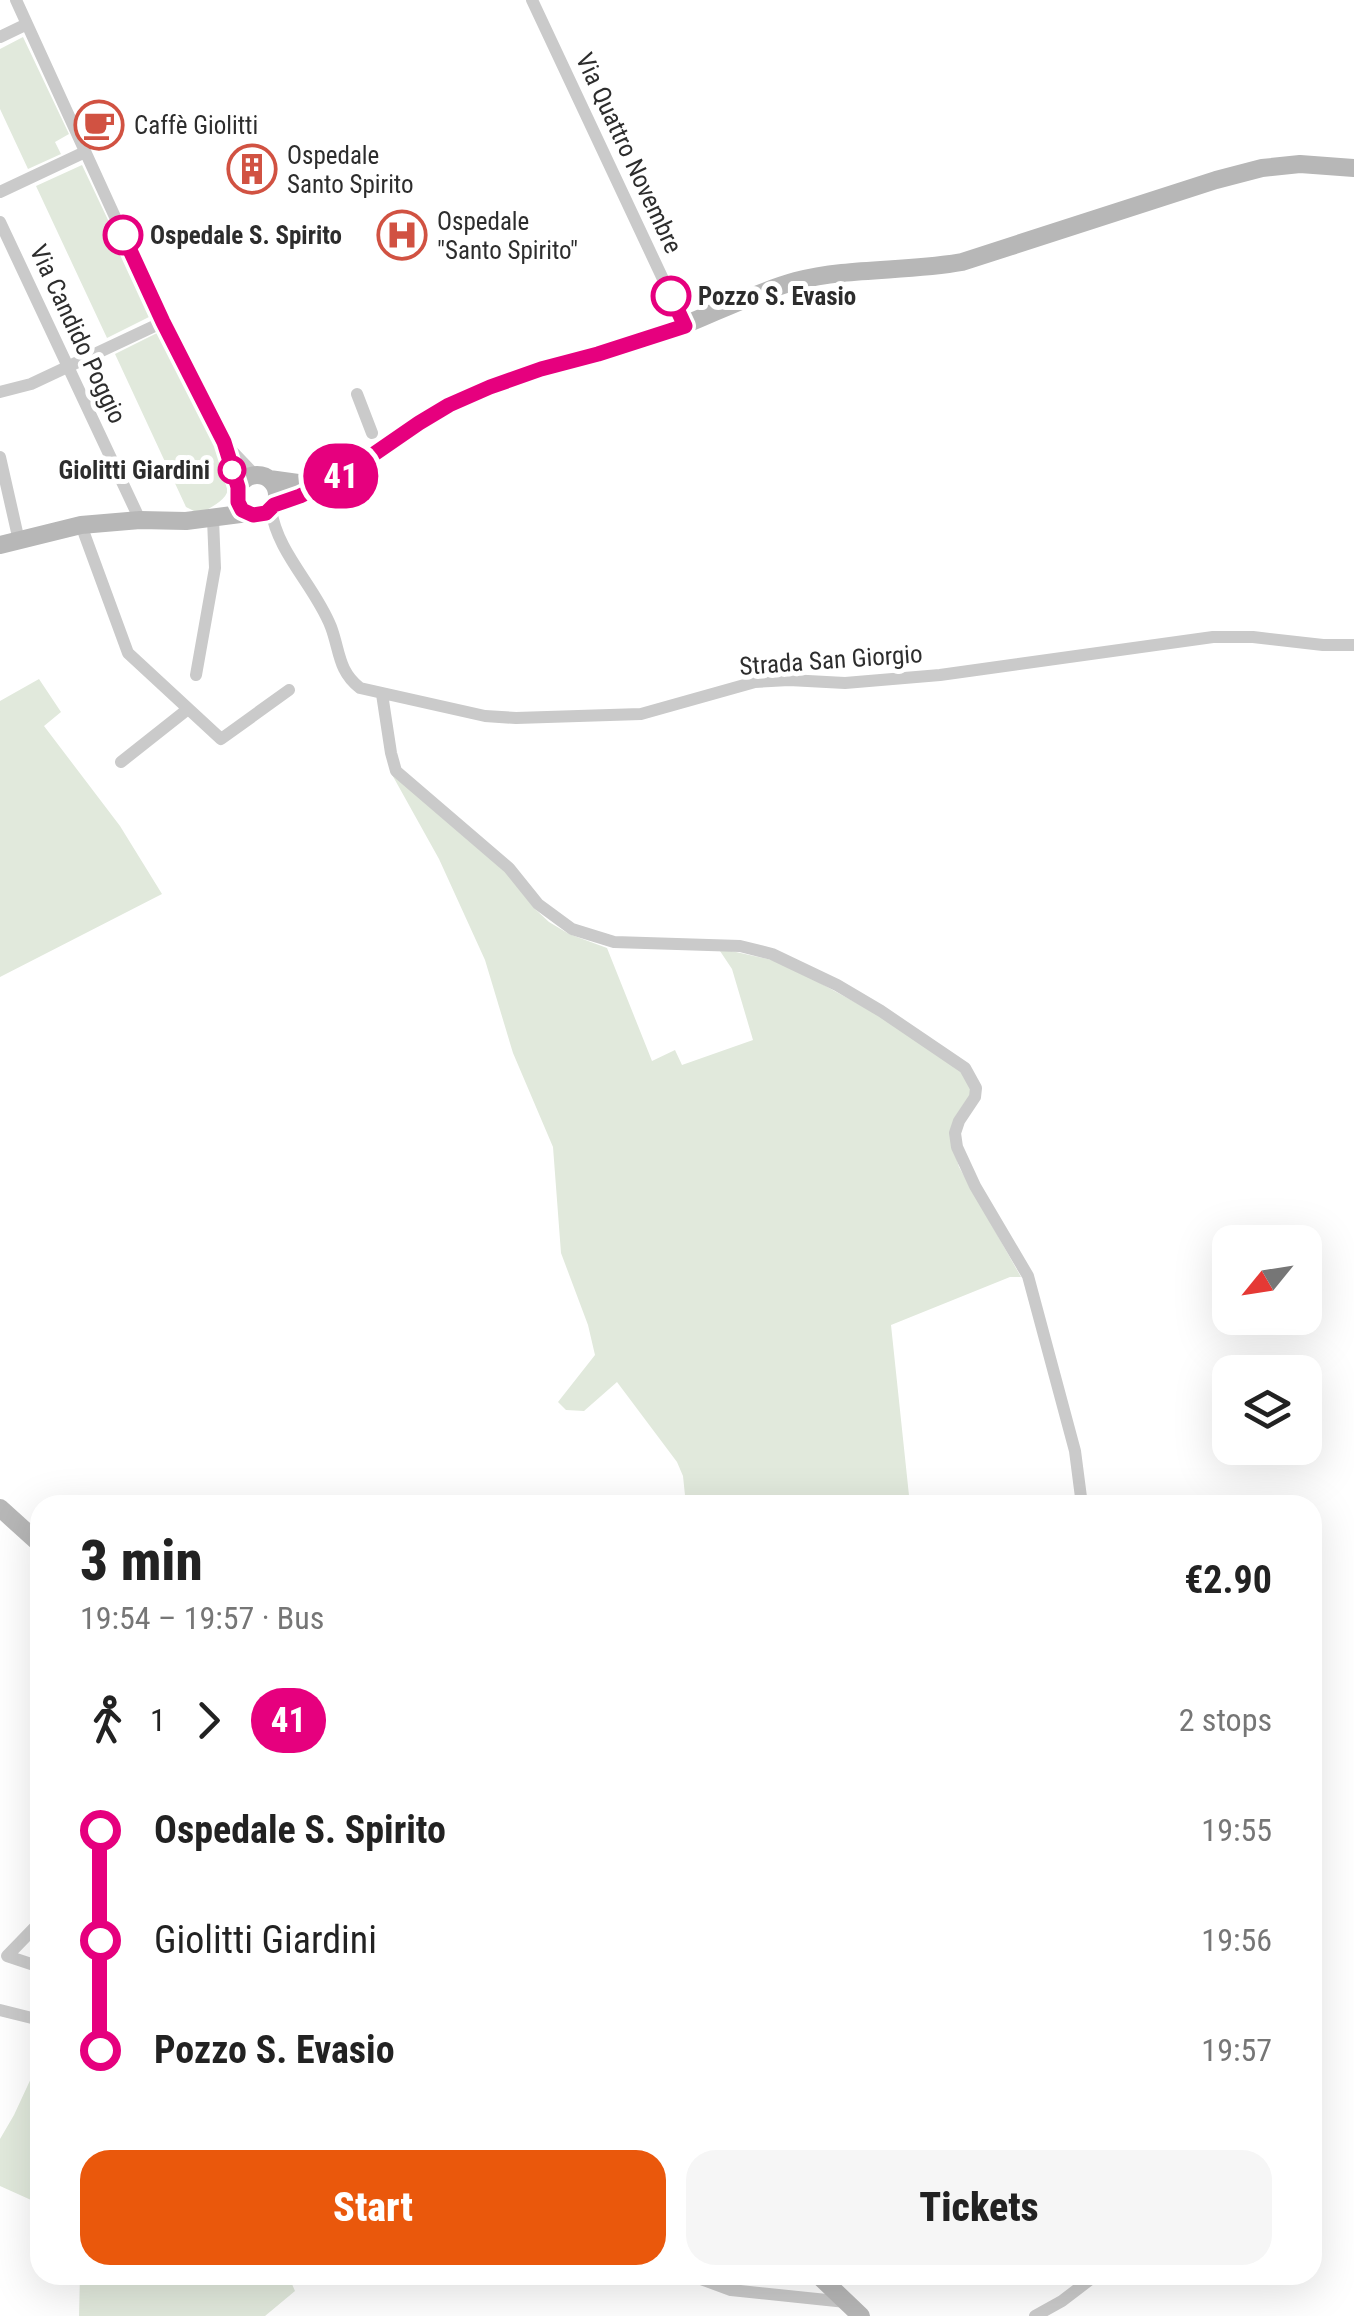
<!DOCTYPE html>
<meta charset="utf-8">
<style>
:root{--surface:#fff;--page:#f6f6f6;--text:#222;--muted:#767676;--accent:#ea580c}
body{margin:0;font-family:"Roboto Condensed",sans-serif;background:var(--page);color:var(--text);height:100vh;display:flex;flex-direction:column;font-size:38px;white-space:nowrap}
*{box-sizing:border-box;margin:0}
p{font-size:32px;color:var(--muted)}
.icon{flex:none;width:55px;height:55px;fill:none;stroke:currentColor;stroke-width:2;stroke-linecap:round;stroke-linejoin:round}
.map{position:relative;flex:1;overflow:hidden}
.panel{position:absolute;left:30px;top:1495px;width:1292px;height:790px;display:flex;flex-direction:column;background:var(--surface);border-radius:30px;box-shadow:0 10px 40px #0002}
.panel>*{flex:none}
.badge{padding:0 20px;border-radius:32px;font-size:35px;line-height:65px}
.needle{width:65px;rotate:240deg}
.fabs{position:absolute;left:1212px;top:1225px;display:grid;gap:20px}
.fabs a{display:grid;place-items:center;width:110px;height:110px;border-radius:20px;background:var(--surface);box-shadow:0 10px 40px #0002;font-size:50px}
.map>.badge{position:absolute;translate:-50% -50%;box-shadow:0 0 0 5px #fff}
.legs{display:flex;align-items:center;gap:15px;height:110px;padding:0 50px;font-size:32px}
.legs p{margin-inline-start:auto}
.head{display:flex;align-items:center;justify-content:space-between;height:170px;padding:0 50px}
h1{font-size:55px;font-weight:800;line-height:75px}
.primary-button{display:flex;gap:20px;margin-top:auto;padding:20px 50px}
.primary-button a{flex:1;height:115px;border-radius:30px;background:var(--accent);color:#fff;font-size:40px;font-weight:800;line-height:115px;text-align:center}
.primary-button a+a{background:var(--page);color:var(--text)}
ul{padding:0 50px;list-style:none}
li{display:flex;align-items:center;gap:35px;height:110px;font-size:38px}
li i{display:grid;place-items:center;width:15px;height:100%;margin:0 12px;background:currentColor}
li i::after{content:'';width:25px;height:25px;margin:-12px;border:8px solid;border-radius:50%;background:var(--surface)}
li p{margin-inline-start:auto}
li:first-child i{background:linear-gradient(#0000 50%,currentColor 0)}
li:last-child i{background:linear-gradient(currentColor 50%,#0000 0)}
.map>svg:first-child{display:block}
.green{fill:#e1e9dc}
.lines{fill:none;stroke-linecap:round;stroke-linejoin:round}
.street{stroke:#cacaca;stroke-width:12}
.secondary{stroke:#b7b7b7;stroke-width:18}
.line-1-casing{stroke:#fff;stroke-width:22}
.line-1{stroke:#e6007e;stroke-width:15}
.stop-1-dot{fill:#fff;stroke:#e6007e;stroke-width:5}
.labels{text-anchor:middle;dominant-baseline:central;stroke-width:10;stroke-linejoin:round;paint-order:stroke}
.poi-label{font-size:25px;fill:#2d2d2d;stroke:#fff;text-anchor:start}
.street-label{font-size:25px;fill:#2d2d2d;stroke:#fff}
.stop-label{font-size:25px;font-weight:bold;fill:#2d2d2d;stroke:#fff;text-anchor:start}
</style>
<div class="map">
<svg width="1354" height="2316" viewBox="0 0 1354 2316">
<rect width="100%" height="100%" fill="#fff"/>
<path class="green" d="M23,37L69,134L55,142L61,154L28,169L0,109V49Z
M82,165L153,315L107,338L36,186Z
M161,331L224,465C234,497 226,498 200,514L186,507L115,354Z
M39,679L61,712L44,726L120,826L162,894L0,977V701Z
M390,771L506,872L534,908L549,922L569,934L607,948L652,1061L675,1050L682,1065L753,1040L732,969L718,948L772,960L800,972L880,1016L962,1072L972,1091L954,1150L959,1167L1021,1277H1010L891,1325L910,1505H686L683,1476L677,1462L617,1382L584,1411L566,1410L558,1402L595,1355L588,1325L561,1253L553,1147L513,1053L485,960L439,859Z
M40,2059V2204L0,2186V2139L14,2115Z
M80,2275H288L295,2291L265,2316H79Z"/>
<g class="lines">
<path class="street" d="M16,0L163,322L224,442L238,487
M532,0L685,326
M0,37L27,24
M0,192L85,152
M0,222L140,520
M0,392L31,384L163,322
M357,394L372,433
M229,448L255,475
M0,457L19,541
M271,509C277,553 315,586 331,627C340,651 338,671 360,688L485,716L516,718L641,714L755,682L789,680L845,683L940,675L1213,637H1253L1323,645H1354
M81,525L128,653L221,739L289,690
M196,675L215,568L213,519
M382,694L391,753L396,771L509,868L538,904L572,929L614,942L740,946L772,954L837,985L881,1011L965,1068L976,1088L975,1097L959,1121L955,1133L957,1147L975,1186L1028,1276L1075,1451L1082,1505
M121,762L188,709
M40,1922L7,1956L40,1967
M0,2010L40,2020
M690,2275L731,2290L846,2302
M1035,2316L1062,2301L1096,2275"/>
<path class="secondary" d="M237 495a20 20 0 1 1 40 0a20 20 0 1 1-40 0Z
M269,479L298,483L320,482
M274,505C298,496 322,487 344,474C370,459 393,439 419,423C441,409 463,398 487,388C543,365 603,354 661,334C706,318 749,294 796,281C850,267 907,272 962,262L1216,180L1262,168L1300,164L1354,168
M0,545L81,525L140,520L186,521L248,513
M0,1508L40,1544
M818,2275L861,2316"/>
</g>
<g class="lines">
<g class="line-1-casing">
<path id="line-1" d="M123,235L163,322L224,442L238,487V502L242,510L253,515L266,513L274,505L300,496L345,474L419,423L449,405L490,387L541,369L598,354L685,326L671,296"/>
</g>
<use href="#line-1" class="line-1"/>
</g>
<defs>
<g id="cafe-ring" transform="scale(2.5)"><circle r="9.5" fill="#fff" stroke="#d15242" stroke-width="1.5"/><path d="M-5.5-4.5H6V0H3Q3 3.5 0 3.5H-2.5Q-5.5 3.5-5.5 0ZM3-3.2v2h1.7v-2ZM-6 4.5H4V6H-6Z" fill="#d15242"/></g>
<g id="building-ring" transform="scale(2.5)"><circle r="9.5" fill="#fff" stroke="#d15242" stroke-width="1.5"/><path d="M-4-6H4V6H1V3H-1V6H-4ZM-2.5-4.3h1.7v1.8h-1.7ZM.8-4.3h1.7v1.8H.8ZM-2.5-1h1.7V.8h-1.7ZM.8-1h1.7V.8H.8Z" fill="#d15242"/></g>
<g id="hospital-ring" transform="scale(2.5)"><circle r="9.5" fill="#fff" stroke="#d15242" stroke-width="1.5"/><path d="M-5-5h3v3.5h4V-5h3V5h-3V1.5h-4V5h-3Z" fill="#d15242"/></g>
</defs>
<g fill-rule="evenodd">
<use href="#cafe-ring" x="99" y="125"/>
<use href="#building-ring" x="252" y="169"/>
<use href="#hospital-ring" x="402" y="235"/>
</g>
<g class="stop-1-dot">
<circle cx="123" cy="235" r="18"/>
<circle cx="671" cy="296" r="18"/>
<circle cx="232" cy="470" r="12"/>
</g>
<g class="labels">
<g class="poi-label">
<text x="134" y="125">Caffè Giolitti</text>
<text x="287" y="155">Ospedale<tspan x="287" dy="29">Santo Spirito</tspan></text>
<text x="437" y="221">Ospedale<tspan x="437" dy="29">"Santo Spirito"</tspan></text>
</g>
<g class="street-label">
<text transform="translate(629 153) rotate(65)">Via Quattro Novembre</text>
<text transform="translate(78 334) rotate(65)">Via Candido Poggio</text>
<text transform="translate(831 660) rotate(-4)">Strada San Giorgio</text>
</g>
<g class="stop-label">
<text x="150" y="235">Ospedale S. Spirito</text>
<text x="698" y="296">Pozzo S. Evasio</text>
<text x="210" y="470" text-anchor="end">Giolitti Giardini</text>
</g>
</g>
</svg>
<div class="fabs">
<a><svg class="needle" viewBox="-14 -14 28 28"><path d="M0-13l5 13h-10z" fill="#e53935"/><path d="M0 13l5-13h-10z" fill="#767676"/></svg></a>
<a><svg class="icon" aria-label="layers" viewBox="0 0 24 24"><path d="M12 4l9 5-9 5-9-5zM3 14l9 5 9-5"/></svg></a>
</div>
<b class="badge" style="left:341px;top:476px;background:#e6007e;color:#fff">41</b>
<section class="panel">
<div class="head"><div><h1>3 min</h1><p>19:54 – 19:57 · Bus</p></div><b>€2.90</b></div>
<div class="legs"><svg class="icon" aria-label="walk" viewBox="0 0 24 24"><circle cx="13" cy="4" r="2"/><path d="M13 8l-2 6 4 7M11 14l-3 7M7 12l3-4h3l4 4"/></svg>1<svg class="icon" aria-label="forward" viewBox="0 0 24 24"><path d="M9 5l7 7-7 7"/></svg><b class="badge" style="background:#e6007e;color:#fff">41</b><p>2 stops</p></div>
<ul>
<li><i style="color:#e6007e"></i><b>Ospedale S. Spirito</b><p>19:55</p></li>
<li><i style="color:#e6007e"></i><span>Giolitti Giardini</span><p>19:56</p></li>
<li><i style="color:#e6007e"></i><b>Pozzo S. Evasio</b><p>19:57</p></li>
</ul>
<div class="primary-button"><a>Start</a><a>Tickets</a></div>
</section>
</div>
